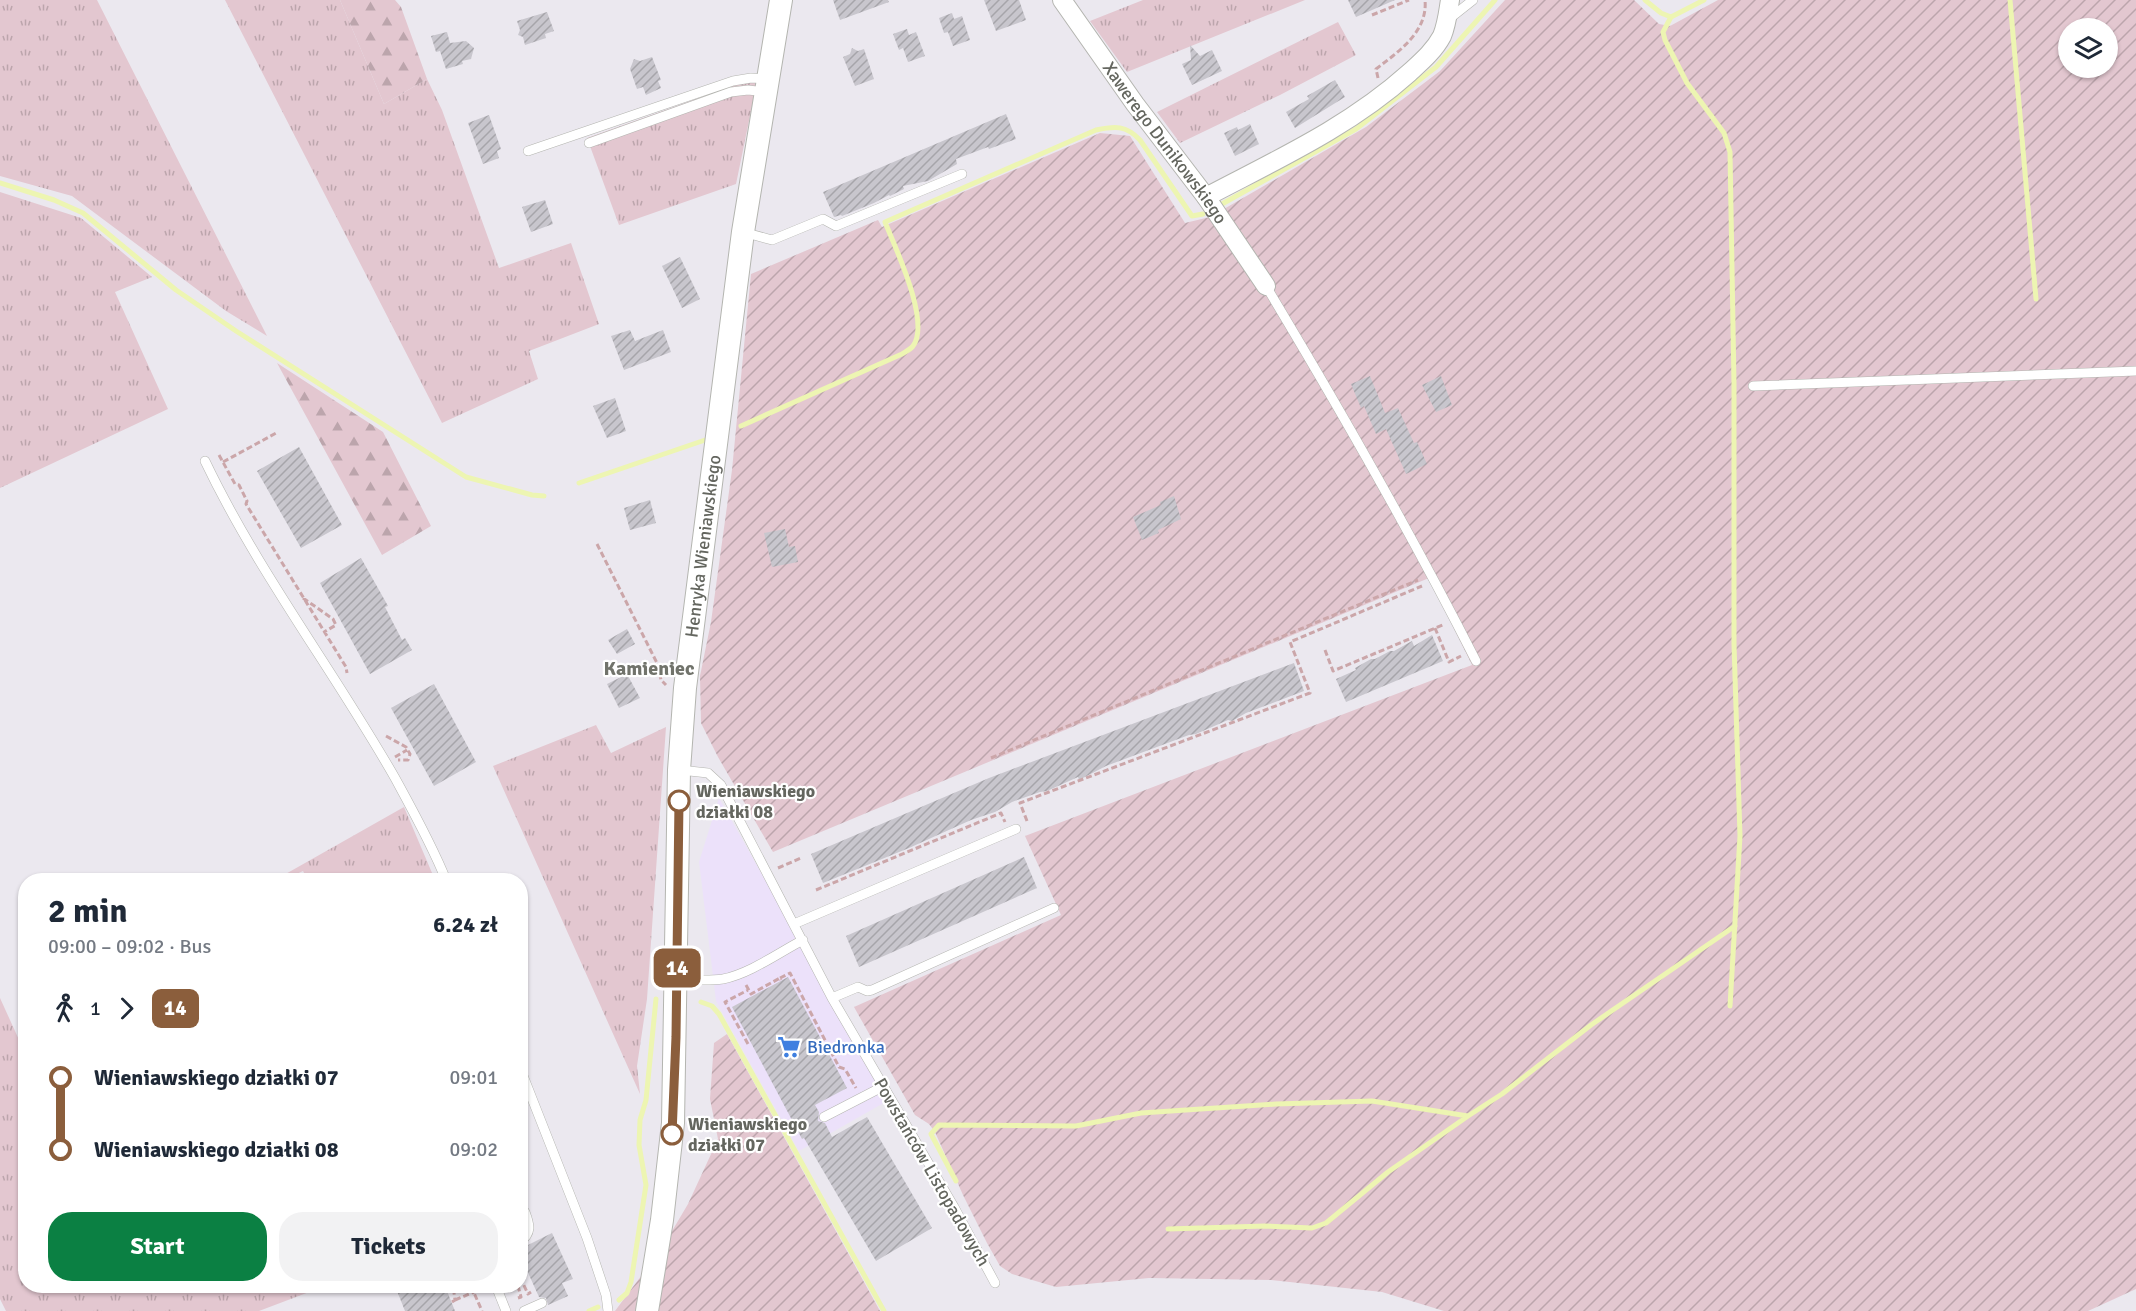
<!DOCTYPE html>
<meta charset="utf-8">
<style>
:root{--surface:#fff;--page:#f2f2f3;--text:#1f2937;--muted:#747a83;--accent:#0b8043}
body{margin:0;font-family:Signika,sans-serif;background:var(--page);color:var(--text);height:100vh;display:flex;flex-direction:column;font-size:22px;white-space:nowrap}
*{box-sizing:border-box;margin:0}
p{font-size:20px;color:var(--muted)}
.icon{flex:none;width:33px;height:33px;fill:none;stroke:currentColor;stroke-width:2;stroke-linecap:round;stroke-linejoin:round}
.map{position:relative;flex:1;overflow:hidden}
.sheet{position:absolute;left:18px;top:873px;width:510px;height:420px;display:flex;flex-direction:column;background:var(--surface);border-radius:24px;box-shadow:0 2px 4px #0004}
.sheet>*{flex:none}
.badge{padding:0 12px;border-radius:9px;font-size:21px;line-height:39px}
.fabs{position:absolute;left:2058px;top:18px;display:grid;gap:12px}
.fabs a{display:grid;place-items:center;width:60px;height:60px;border-radius:50%;background:var(--surface);box-shadow:0 2px 4px #0004;font-size:30px}
.map>.badge{position:absolute;translate:-50% -50%;box-shadow:0 0 0 3px #fff}
.legs{display:flex;align-items:center;gap:9px;height:66px;padding:0 30px;font-size:20px}
.legs p{margin-inline-start:auto}
.head{display:flex;align-items:center;justify-content:space-between;height:102px;padding:0 30px}
h1{font-size:33px;font-weight:800;line-height:45px}
.cta{display:flex;gap:12px;margin-top:auto;padding:12px 30px}
.cta a{flex:1;height:69px;border-radius:24px;background:var(--accent);color:#fff;font-size:24px;font-weight:800;line-height:69px;text-align:center}
.cta a+a{background:var(--page);color:var(--text)}
ul{padding:0 30px;list-style:none}
li{display:flex;align-items:center;gap:21px;height:72px;font-size:22px}
li i{display:grid;place-items:center;width:9px;height:100%;margin:0 8px;background:currentColor}
li i::after{content:'';width:15px;height:15px;margin:-8px;border:4px solid;border-radius:50%;background:var(--surface)}
li p{margin-inline-start:auto}
li:first-child i{background:linear-gradient(#0000 50%,currentColor 0)}
li:last-child i{background:linear-gradient(currentColor 50%,#0000 0)}
.map>svg:first-child{display:block}
.commercial{fill:#ece1fa}
.grass{fill:url(#grass-tufts)}
.forest{fill:url(#forest-firs)}
.garden{fill:url(#garden-furrows);fill-rule:evenodd}
.lines{fill:none;stroke-linecap:round;stroke-linejoin:round}
.stream{stroke:#edf5b2;stroke-width:5}
.building{fill:url(#building-hatch)}
.service-casing{stroke:#b4b5b0;stroke-width:10}
.minor-casing{stroke:#b4b5b0;stroke-width:20}
.tertiary-casing{stroke:#b4b5b0;stroke-width:24}
.path{stroke:#cba6a9;stroke-width:3;stroke-dasharray:6 3;stroke-linecap:butt}
.service{stroke:#fff;stroke-width:9}
.minor{stroke:#fff;stroke-width:18}
.tertiary{stroke:#fff;stroke-width:22}
.line-1-casing{stroke:#fff;stroke-width:14}
.line-1{stroke:#8b5e3c;stroke-width:9}
.stop-1-dot{fill:#fff;stroke:#8b5e3c;stroke-width:3}
.labels{text-anchor:middle;dominant-baseline:central;stroke-width:4.5;stroke-linejoin:round;paint-order:stroke}
.street-label{font-size:18px;fill:#64665f;stroke:#fff}
.stop-label{font-size:18px;font-weight:bold;fill:#64665f;stroke:#fff;text-anchor:start}
.shop-label{font-size:18px;fill:#366cbe;stroke:#fff;text-anchor:start}
.neighbourhood-label{font-size:20px;font-weight:bold;fill:#71736b;stroke:#fff}
</style>
<div class="map">
<svg width="2136" height="1311" viewBox="0 0 2136 1311">
<defs>
<pattern id="grass-tufts" width="24" height="20" patternUnits="userSpaceOnUse" patternTransform="scale(1.5)"><rect width="24" height="20" fill="#e3c7d0"/><path d="M3 7l-1-3M5 7V3M7 7l1-3M15 17l-1-3M17 17v-4M19 17l1-3" fill="none" stroke="#bca5ac"/></pattern>
<pattern id="forest-firs" width="22" height="20" patternUnits="userSpaceOnUse" patternTransform="scale(1.5)"><rect width="22" height="20" fill="#e3c7d0"/><path d="M5 1l3.5 6h-7zM16 11l3.5 6h-7z" fill="#bca5ac"/></pattern>
<pattern id="garden-furrows" width="10" height="10" patternUnits="userSpaceOnUse" patternTransform="scale(1.5)"><rect width="10" height="10" fill="#e3c7d0"/><path d="M-1 1l2-2M0 10L10 0M9 11l2-2" fill="none" stroke="#bca5ac"/></pattern>
<pattern id="building-hatch" width="6" height="6" patternUnits="userSpaceOnUse" patternTransform="scale(1.5)"><rect width="6" height="6" fill="#c8c6cd"/><path d="M-1 1l2-2M0 6l6-6M5 7l2-2" fill="none" stroke="#a6a5aa"/></pattern>
</defs>
<rect width="100%" height="100%" fill="#ebe8ef"/>
<path class="commercial" d="M719,798L889,1100L799,1151L716,1001L699,862Z"/>
<path class="grass" d="M0,0H97L267,336L226,311L72,196L0,176Z
M225,0H340L384,104L427,79L442,110L499,268L571,243L599,324L529,351L538,379L442,423Z
M1143,0H1305L1127,72L1090,21Z
M1338,22L1356,55L1280,95L1180,143L1157,112Z
M758,77L736,184L619,225L587,138Z
M0,192L81,218L152,277L115,292L168,409L0,488Z
M596,725L611,753L666,727L647,999L637,1066L640,1094L493,766Z
M404,807L435,880H308L303,871L284,880H275Z
M0,998L25,1053L26,1286H325L259,1311H6L0,1299Z"/>
<path class="forest" d="M340,0H395L401,7L427,79L384,104Z
M277,363L383,432L431,526L382,555Z"/>
<path class="garden" d="M1505,0H1634L1659,24L1670,26L1718,0H2136V1289L2088,1311H1444L1382,1292L1271,1280L1149,1278L1056,1287L1012,1274L1000,1266L987,1243L963,1195L935,1132L929,1124L915,1115L854,1007L1061,915L1025,836L1472,665L1429,578L773,852L718,757L701,723L700,676L711,622L732,470L751,274L878,220L882,227L1100,133L1130,136L1185,223L1210,217L1366,127L1440,71ZM2068,28H2108V68H2068Z
M727,1034L880,1311H615L662,1248L688,1204L718,1139L710,1099L714,1043Z"/>
<g class="lines">
<path class="stream" d="M1645,0L1661,13L1671,17L1704,0
M2010,0L2036,299
M1671,17L1663,32L1665,40L1687,83L1724,133L1730,152L1734,384V644L1740,836L1730,1006
M0,183L54,200L83,213L176,290L236,331L466,477L532,495L544,496
M1222,204L1356,129L1436,67L1495,0
M741,426L902,354C905,352 911,349 913,346C931,322 895,247 885,222L1096,130C1115,126 1126,125 1140,140L1192,216L1203,214
M579,483L711,438
M701,1002L712,1006L719,1014L884,1311
M956,1181L931,1134L939,1125L1076,1126L1141,1113L1276,1104L1372,1101L1468,1116L1502,1094L1591,1025L1735,926
M1168,1229L1265,1226L1312,1228L1326,1223L1388,1172L1468,1116
M619,1300L627,1293L631,1282L646,1185L639,1145L640,1120L646,1100L656,999
M589,1311L598,1307"/>
</g>
<path class="building" d="M833,0H888L889,2L840,20Z
M984,0H1019L1026,20L996,31Z
M1348,0H1395L1356,17Z
M547,12L554,31L545,34L546,38L525,45L523,37L518,35L520,30L517,21Z
M952,13L954,19L962,16L970,40L953,46L948,32L944,33L939,18Z
M907,29L909,35L916,32L925,56L908,62L903,48L899,50L893,34Z
M447,32L450,43L466,41L474,48L471,59L462,61L463,64L446,69L440,51L436,52L431,36Z
M1190,45L1200,56L1212,50L1222,71L1192,85L1182,64L1191,60Z
M852,48L858,51L864,49L874,79L855,86L843,57L850,54Z
M652,57L661,80L658,81L661,88L646,95L643,87L637,89L630,69L634,59L640,61Z
M1335,80L1345,97L1295,128L1286,112L1309,99L1307,96Z
M1006,114L1016,139L989,149L988,147L956,159L957,164L928,181L903,186L904,189L890,196L889,195L874,203L842,216L841,215L834,217L823,192Z
M489,115L501,149L497,151L499,158L483,164L468,123Z
M1250,124L1259,144L1235,156L1224,133L1237,127L1238,130Z
M545,200L553,224L531,232L522,207Z
M680,257L700,299L682,308L662,266Z
M630,330L635,341L663,330L671,352L624,370L611,336Z
M1370,376L1385,413L1398,408L1414,443L1417,442L1427,464L1406,474L1386,429L1376,434L1364,406L1361,408L1351,384Z
M1441,376L1452,405L1436,412L1422,385Z
M615,398L626,431L607,438L593,406Z
M299,447L342,525L301,548L257,471Z
M1174,496L1181,519L1158,530L1159,533L1142,540L1133,517L1161,505L1160,502Z
M650,500L656,523L630,530L624,508Z
M785,529L789,547L795,546L798,562L772,567L764,533Z
M361,558L388,606L385,607L402,640L405,638L412,650L370,674L320,583Z
M627,629L635,644L617,654L608,640Z
M1432,635L1443,661L1346,702L1336,679L1356,670L1355,668L1371,659H1375L1390,651H1394L1412,641L1414,646Z
M1294,663L1304,691L1246,713L1232,721L1228,720L1196,734L1189,735L1106,766L1079,780L1078,777L1047,791L1040,792L1012,802L995,812L971,820L909,848L823,883L811,854L989,778Z
M627,674L640,698L619,708L607,684Z
M434,684L476,762L434,786L391,708Z
M1024,857L1037,888L859,967L846,936Z
M788,977L847,1088L815,1105L819,1112L818,1121L825,1123L832,1137L867,1117L932,1228L876,1261L804,1138L802,1139L732,1007Z
M552,1233L573,1279L562,1283L568,1296L548,1305L546,1298L539,1297L520,1255V1249Z
M395,1286H445L455,1311H405Z"/>
<g class="lines">
<g class="service-casing">
<path id="service" d="M1449,19L1473,0
M589,143L731,92L748,90L766,92
M528,151L733,81L751,78L768,79
M743,232L772,240L823,219L836,226L962,174
M1266,286C1340,409 1411,533 1476,661
M1753,386L2136,371
M205,461C258,572 334,671 395,778C413,811 432,845 446,880
M680,770L708,773L721,785L832,998L954,1207L995,1283
M794,924L1016,829
M677,979C692,980 708,981 723,979C751,973 778,953 803,940
M832,998L858,987L867,991L872,990L1054,908
M520,1068L587,1238L606,1295L608,1311
M824,1117L884,1086
M520,1242C532,1233 530,1225 525,1212
M496,1286L506,1311
M524,1311L542,1303"/>
</g>
<g class="minor-casing">
<g id="minor">
<path id="s1" d="M1062,0L1135,104L1206,197L1266,286"/>
<path d="M1206,197C1276,160 1349,127 1409,73C1421,62 1434,51 1442,36C1447,24 1448,12 1450,0"/>
</g>
</g>
<g class="tertiary-casing">
<g id="tertiary">
<path id="s2" d="M647,1311L662,1220L673,1123L679,770L685,688L743,232L781,0"/>
</g>
</g>
<path class="path" d="M1372,15L1409,0
M1378,78L1376,69C1398,52 1428,32 1425,0
M219,455L235,484L239,485L247,501L246,504L346,667L347,673
M223,462L278,432
M597,544L658,665L661,680L666,685
M303,598L333,619L336,625L324,632
M1435,628L1449,662L1461,656
M1325,650L1333,671L1445,624
M386,736L406,747L410,754L408,760H398
M395,757L407,750
M991,758L1418,580
M1027,821L1020,803L1310,693L1290,642L1422,586
M778,868L801,858
M816,890L1001,813L1005,822
M780,978L790,973L839,1067L845,1069L856,1088
M746,985L751,994L780,978L781,980
M748,1044L725,1002L748,990
M520,1277L528,1294L531,1292
M471,1286L482,1311
M518,1298L521,1297L518,1286
M455,1300L474,1292
M452,1302L455,1300L453,1286"/>
<use href="#service" class="service"/>
<use href="#minor" class="minor"/>
<use href="#tertiary" class="tertiary"/>
</g>
<g class="lines">
<g class="line-1-casing">
<path id="line-1" d="M672,1134L676,1037L679,801"/>
</g>
<use href="#line-1" class="line-1"/>
</g>
<defs>
<g id="supermarket-bare" transform="scale(1.8)"><path d="M-6-5.5h2.5l.6 2H6L4.5 2H-2.5L-4.4-4H-6ZM-1.5 3.2a1.3 1.3 0 1 0 .1 0ZM3 3.2a1.3 1.3 0 1 0 .1 0Z" fill="#3f7fe0" stroke="#fff" stroke-width="2.5" paint-order="stroke"/></g>
</defs>
<g fill-rule="evenodd">
<use href="#supermarket-bare" x="789" y="1047"/>
</g>
<g class="stop-1-dot">
<circle cx="679" cy="801" r="10"/>
<circle cx="672" cy="1134" r="10"/>
</g>
<g class="labels">
<g class="street-label">
<text stroke="none"><textPath href="#s1" startOffset="176">Xawerego Dunikowskiego</textPath></text>
<text stroke="none"><textPath href="#s2" startOffset="768">Henryka Wieniawskiego</textPath></text>
<text transform="translate(932 1172) rotate(60)">Powstańców Listopadowych</text>
</g>
<g class="stop-label">
<text x="696" y="791">Wieniawskiego<tspan x="696" dy="21">działki 08</tspan></text>
<text x="688" y="1124">Wieniawskiego<tspan x="688" dy="21">działki 07</tspan></text>
</g>
<g class="shop-label">
<text x="807" y="1047">Biedronka</text>
</g>
<g class="neighbourhood-label">
<text x="649" y="668">Kamieniec</text>
</g>
</g>
</svg>
<div class="fabs">
<a><svg class="icon" aria-label="layers" viewBox="0 0 24 24"><path d="M12 4l9 5-9 5-9-5zM3 14l9 5 9-5"/></svg></a>
</div>
<b class="badge" style="left:677px;top:968px;background:#8b5e3c;color:#fff">14</b>
<section class="sheet">
<div class="head"><div><h1>2 min</h1><p>09:00 – 09:02 · Bus</p></div><b>6.24 zł</b></div>
<div class="legs"><svg class="icon" aria-label="walk" viewBox="0 0 24 24"><circle cx="13" cy="4" r="2"/><path d="M13 8l-2 6 4 7M11 14l-3 7M7 12l3-4h3l4 4"/></svg>1<svg class="icon" aria-label="forward" viewBox="0 0 24 24"><path d="M9 5l7 7-7 7"/></svg><b class="badge" style="background:#8b5e3c;color:#fff">14</b></div>
<ul>
<li><i style="color:#8b5e3c"></i><b>Wieniawskiego działki 07</b><p>09:01</p></li>
<li><i style="color:#8b5e3c"></i><b>Wieniawskiego działki 08</b><p>09:02</p></li>
</ul>
<div class="cta"><a>Start</a><a>Tickets</a></div>
</section>
</div>
